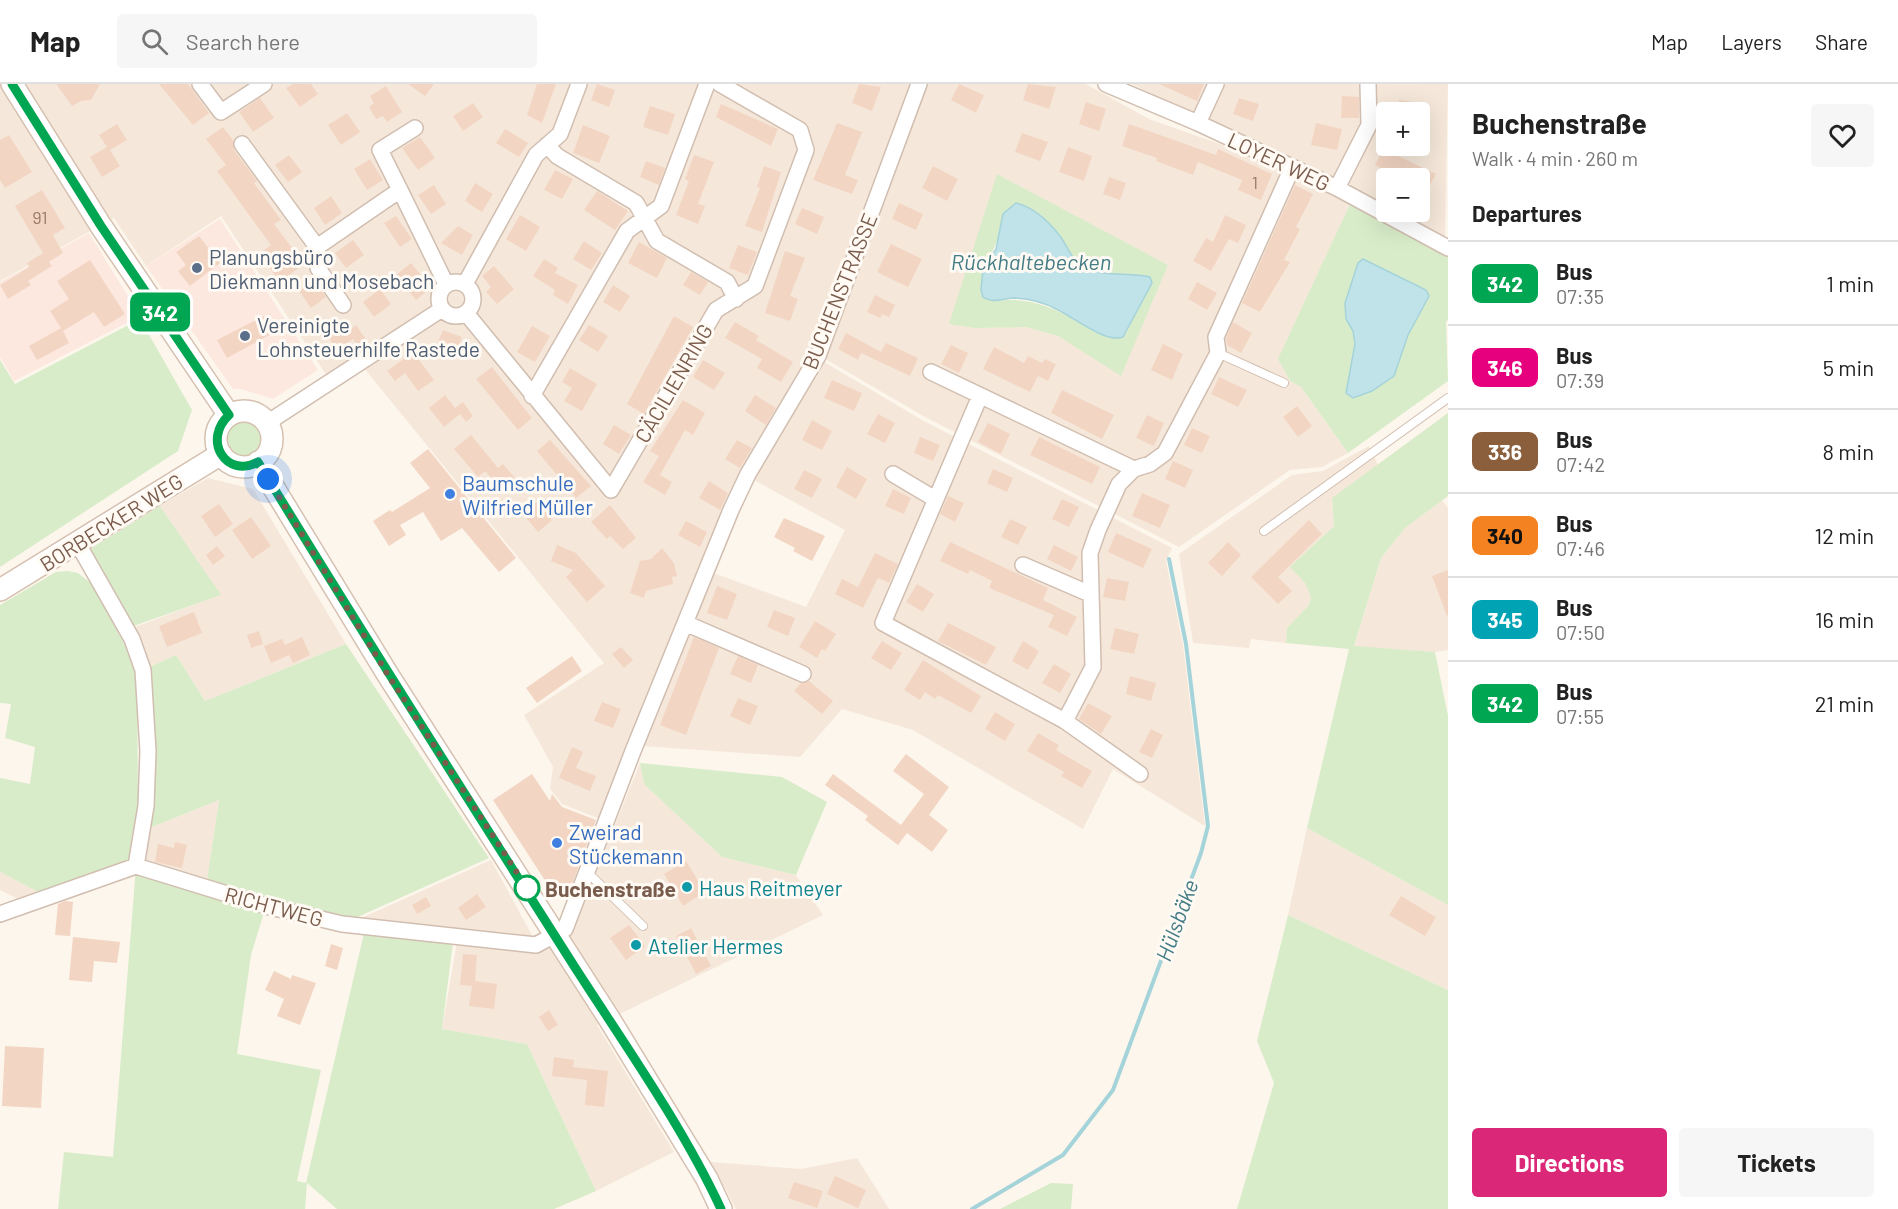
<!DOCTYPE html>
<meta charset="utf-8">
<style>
:root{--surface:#fff;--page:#f6f6f6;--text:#222;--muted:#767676;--line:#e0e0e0;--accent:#db2777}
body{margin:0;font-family:Barlow,sans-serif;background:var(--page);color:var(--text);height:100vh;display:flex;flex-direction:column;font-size:22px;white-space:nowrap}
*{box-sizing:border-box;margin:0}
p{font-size:20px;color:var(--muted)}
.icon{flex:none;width:33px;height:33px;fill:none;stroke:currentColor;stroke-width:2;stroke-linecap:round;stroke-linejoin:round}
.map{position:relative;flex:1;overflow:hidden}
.sheet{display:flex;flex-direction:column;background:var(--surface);width:450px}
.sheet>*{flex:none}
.badge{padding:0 12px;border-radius:9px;font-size:21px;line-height:39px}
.buttons{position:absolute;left:1376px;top:18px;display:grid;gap:12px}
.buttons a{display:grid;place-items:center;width:54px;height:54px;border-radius:6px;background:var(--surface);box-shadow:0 6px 24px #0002;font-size:30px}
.you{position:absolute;width:30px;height:30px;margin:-15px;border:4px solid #fff;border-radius:50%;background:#1a73e8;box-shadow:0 0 0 9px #1a73e833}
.map>.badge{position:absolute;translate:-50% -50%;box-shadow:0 0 0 3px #fff}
h2{padding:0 24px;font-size:22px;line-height:54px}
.round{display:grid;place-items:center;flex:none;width:63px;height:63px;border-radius:6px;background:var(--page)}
.overview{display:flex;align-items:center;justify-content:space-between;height:102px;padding:0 24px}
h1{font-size:28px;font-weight:700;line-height:45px}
.primary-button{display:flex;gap:12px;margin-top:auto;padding:12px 24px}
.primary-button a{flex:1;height:69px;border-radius:6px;background:var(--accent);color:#fff;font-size:24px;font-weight:700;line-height:69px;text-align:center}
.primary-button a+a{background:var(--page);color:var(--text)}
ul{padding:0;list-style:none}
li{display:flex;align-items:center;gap:18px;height:84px;padding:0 24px;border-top:2px solid var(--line)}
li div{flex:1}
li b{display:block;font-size:22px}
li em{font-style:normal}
li .badge{min-width:66px;font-weight:700;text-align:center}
header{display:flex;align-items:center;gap:36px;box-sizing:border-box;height:84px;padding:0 30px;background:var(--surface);border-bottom:2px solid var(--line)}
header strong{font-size:28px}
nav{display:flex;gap:33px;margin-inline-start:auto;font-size:21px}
.search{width:420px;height:54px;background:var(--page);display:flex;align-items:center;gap:15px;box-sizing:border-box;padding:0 21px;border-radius:6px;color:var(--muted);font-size:22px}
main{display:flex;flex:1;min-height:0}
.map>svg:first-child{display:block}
.residential{fill:#f5e8da;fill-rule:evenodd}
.commercial{fill:#fde8e0}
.green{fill:#d8ecc9;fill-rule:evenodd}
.water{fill:#bfe3e8;stroke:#a5d3da;stroke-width:1.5}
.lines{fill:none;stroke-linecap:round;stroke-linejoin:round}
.stream{stroke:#a5d3da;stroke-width:4}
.building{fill:#f3d5c3}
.lane-casing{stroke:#d1beb0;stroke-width:10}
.street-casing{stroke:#d1beb0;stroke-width:18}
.secondary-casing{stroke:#d6c0b0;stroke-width:24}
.lane{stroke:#fff;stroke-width:8}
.street{stroke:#fff;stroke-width:15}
.secondary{stroke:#fff;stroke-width:21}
.line-casing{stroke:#fff;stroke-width:14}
.line{stroke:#00a651;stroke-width:9}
.walk{stroke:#7a5c4d;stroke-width:6;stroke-dasharray:0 10.8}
.service-dot{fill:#5c6f8a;stroke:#fffaf3;stroke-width:2}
.shop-dot{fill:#3f7fe0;stroke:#fffaf3;stroke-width:2}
.culture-dot{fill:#0f9aa8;stroke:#fffaf3;stroke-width:2}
.stop-dot{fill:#fff;stroke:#00a651;stroke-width:3}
.labels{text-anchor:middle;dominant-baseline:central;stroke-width:6;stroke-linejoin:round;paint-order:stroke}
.number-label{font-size:18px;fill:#987a6a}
.street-label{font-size:21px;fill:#7a5c4d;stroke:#fffaf3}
.service-label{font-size:21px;fill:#4e5e75;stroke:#fffaf3;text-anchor:start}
.shop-label{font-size:21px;fill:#366cbe;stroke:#fffaf3;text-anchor:start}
.culture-label{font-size:21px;fill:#0d838f;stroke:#fffaf3;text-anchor:start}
.stop-label{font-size:21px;font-weight:bold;fill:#7a5c4d;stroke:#fffaf3;text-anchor:start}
.water-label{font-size:22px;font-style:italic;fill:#437c86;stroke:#fffaf3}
</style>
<header>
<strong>Map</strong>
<div class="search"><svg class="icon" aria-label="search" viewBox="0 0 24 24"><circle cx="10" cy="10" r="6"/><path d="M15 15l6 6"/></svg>Search here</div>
<nav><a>Map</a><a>Layers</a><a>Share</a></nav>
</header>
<main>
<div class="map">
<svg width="1448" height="1125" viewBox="0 0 1448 1125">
<rect width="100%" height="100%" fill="#fdf6ec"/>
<path class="residential" d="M0,0H1086L1149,35L1268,77L1350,120L1279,275L1290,297L1301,303L1348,369L1322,383L1290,386L1179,463L925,333L815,269L749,381L600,735L562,720L550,705L553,683L524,631L604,579L364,284L331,298L221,132L146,182L114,134L0,197ZM997,90L1167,181L1121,291L1058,252L1026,243L976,244Z
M1132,0H1448L1445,155L1390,128H1419V94H1386V126ZM1386,28H1419V62H1386Z
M821,276L922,336L1172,464L1166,477L1183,561L1205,742L1113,685L1083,745L913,646L842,625L800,673L642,662L711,488L806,523L845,446L752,395Z
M1369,362L1378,381L1332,414L1334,442L1291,483L1305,499L1311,513L1309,521L1287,544L1286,559L1251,555L1249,564L1193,559L1179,470L1292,391L1323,387Z
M208,394L253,405L346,560L205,617L176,571L143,586L130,545L220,511L160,422Z
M1442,416L1448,424V566L1435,568L1354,563L1381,474L1405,444Z
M640,679L644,700L722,773L796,791L823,831L597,941L674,1068L596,1107L527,960L442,945L457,858L545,865L569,854Z
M219,716L206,804L136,782L142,747Z
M1307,744L1448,821V906L1288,831Z
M491,776L533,853L350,839Z
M0,788L48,813L28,820L0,806Z
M857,1074L889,1125H736L711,1078L801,1085Z"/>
<path class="commercial" d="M220,135L318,286L273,315L241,305H233L146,182Z
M89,149L140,232L14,297L0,273V198Z"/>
<path class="green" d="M997,90L1168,181L1121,292L1058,252L1026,243L976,244L949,240ZM1030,125L1049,140L1077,178L1084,182L1114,190L1146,192L1152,199L1136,226L1127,248L1110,254C1068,234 1043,211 994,217L981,206C982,178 1002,159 1003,130Z
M1350,120L1448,171V236L1446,238L1448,297L1348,369L1301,303L1290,297L1278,275ZM1429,212L1408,251L1394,292L1346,309L1355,260L1353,247Z
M140,235L192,326L178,367L0,483V276L15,300Z
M1448,329V412L1405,444L1381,474L1354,562L1435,568L1448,632V821L1307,744L1349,565L1286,559L1287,544L1309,521L1311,513L1305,499L1290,483L1334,442L1332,414Z
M228 354a18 18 0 1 1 36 0a18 18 0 1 1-36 0Z
M160,422L221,511L131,543L90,465Z
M68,487L78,489L92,500L137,584L138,721L145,722L143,586L176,571L205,617L346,560L489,774L342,840L266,822L251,871L237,970L321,986L297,1097L306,1099L364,849L453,858L442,945L527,960L596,1107L554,1125H337L307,1099L305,1125H58L64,1068L113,1073L136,783L48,813L0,788V694L30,700L35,663L5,654L11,620L0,619V521L56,488ZM219,716L206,803L136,782L142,747Z
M640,679L782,693L827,718L796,791L722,773L644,700Z
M1288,831L1448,906V1125H1237L1274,999L1257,957Z
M1051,1099L1073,1100L1071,1125H1000Z"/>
<path class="water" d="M1016,119C1033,123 1049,138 1060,152C1066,160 1070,172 1078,179C1098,195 1128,187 1150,193L1152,199L1123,253C1106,260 1072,232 1056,225C1043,218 1029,215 1015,214C1004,214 993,220 983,213L981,206L983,185L996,165L1003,130Z
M1363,175L1426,206L1429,212L1408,251L1394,292L1372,307L1353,314L1346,309L1355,260L1353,247L1346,235L1345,219L1358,179Z"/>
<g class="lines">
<path class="stream" d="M972,1125L1063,1071L1113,1006L1201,769L1208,742L1186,560L1169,475"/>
</g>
<path class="building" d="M56,0H100L91,16L81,17L72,22Z
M159,0H188L209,29L193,41Z
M293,0H311L318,10L300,23L286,4Z
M408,0H434L425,12Z
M537,0H556L542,39L527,31Z
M597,0L615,6L609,23L591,16Z
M859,0L881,3L872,27L852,19Z
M959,0L984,11L976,29L951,16Z
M1028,0L1056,3L1049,25L1023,16Z
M1159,0H1204L1197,17Z
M386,2L402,28L387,38L383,32L376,35L369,23L374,19L370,12Z
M1342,12L1359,13V34H1341Z
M260,14L274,34L253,48L239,28Z
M1239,14L1259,20L1253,37L1233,30Z
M1399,16L1429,20L1426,50H1419V28H1398Z
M1086,18L1106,25L1099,47L1079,40Z
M473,19L483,33L463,47L453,32Z
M721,20L778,45L771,62L716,33Z
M650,22L675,30L668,51L643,43Z
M347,29L360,48L341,61L328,41Z
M837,39L862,48L845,91L858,96L852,110L813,96Z
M1316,39L1342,45L1337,66L1311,61Z
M117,40L127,56L110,66L120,82L102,93L90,73L107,63L99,51Z
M1129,40L1216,71L1218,65L1272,90L1261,116L1238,106L1242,96L1198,78L1193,91L1156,77L1157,74L1122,62Z
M583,41L610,52L599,79L573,69Z
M223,43L233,56L234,66L257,97L254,99L281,136L274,140L304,180L280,198L259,170L271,161L217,87L226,81L206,55Z
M505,45L528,59L519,73L496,59Z
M1022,49L1048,58L1040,77L1015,68Z
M9,51L32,88L5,104L0,96V56Z
M420,53L435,74L418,86L402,64Z
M1068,63L1092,72L1084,97L1059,88Z
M1383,65L1436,90L1419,121V94H1402L1375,81Z
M289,71L302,88L288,98L275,81Z
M694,71L714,78L698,120L705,122L698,140L676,131L689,97L685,95Z
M370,75L383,96L367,106L354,85Z
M646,77L665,84L659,101L640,93Z
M764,82L781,88L762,148L745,142L760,104L757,103Z
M933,82L958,95L947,117L922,104Z
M555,86L573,95L562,115L544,106Z
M1109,93L1126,99L1120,116L1103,110Z
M475,99L493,110L482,128L465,117Z
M434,101L446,120L431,130L418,111Z
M1295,101L1313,110L1296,143L1300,145L1284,176L1290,178L1260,228L1242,219Z
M42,106L65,144L53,151L63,169L49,178L52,182L28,197L31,201L8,215L0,201L29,183L27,179L43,169L15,122Z
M597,107L628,127L615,146L584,126Z
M331,112L342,129L325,141L314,124Z
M899,119L923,130L916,146L892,135Z
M802,124L824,133L817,150L795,140Z
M520,131L540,143L526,167L506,155Z
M1225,131L1246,141L1238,159L1229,155L1211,187L1193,177L1206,154L1213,158Z
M396,132L412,155L400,163L384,139Z
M458,142L473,151L462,171L441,159Z
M199,152L220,179L190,202L178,187L186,181L176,168Z
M353,156L364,171L346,184L335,169Z
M584,157L602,169L591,186L573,175Z
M639,158L667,174L657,194L628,179Z
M891,160L922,175L908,203L877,188Z
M738,161L757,168L748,191L729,184Z
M785,167L805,174L790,212L798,215L790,237L765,229Z
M544,175L558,184L555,189L578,201L568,220L553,211L555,206L533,192Z
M90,176L125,230L104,243L94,228L63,247L69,259L37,276L29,262L61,244L50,227L69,215L57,197Z
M411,179L431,204L416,216L396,191Z
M494,182L514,205L497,220L486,208L491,203L482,192Z
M691,188L708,198L700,211L683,201Z
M314,196L326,213L311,224L299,207Z
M1197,198L1217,209L1207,226L1188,215Z
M613,201L630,212L620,228L603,218Z
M380,205L391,220L374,233L363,218Z
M875,211L895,221L889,233L882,230L880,234L867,228Z
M264,232L273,249L227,274L217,256Z
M674,232L693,243L644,330L627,320Z
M341,237L348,247L356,241L367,257L358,263L353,255L337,266L325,248Z
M735,238L759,252L756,256L793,278L781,298L757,284L762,275L725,254Z
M1233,238L1252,249L1241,269L1227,261L1226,255Z
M589,241L608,252L598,268L579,256Z
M532,242L550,252L535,278L517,268Z
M443,246L462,253L456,269L436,262Z
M846,249L881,268L886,259L918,274L910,292L861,269L858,276L838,265Z
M1163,260L1183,270L1172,296L1151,286Z
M951,261L968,269L959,289L941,280Z
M994,263L1024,279L1028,272L1042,279L1045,275L1056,280L1048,297L1038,292L1030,308L983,285Z
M413,268L434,296L418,307L405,289L395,297L387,287Z
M703,276L725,289L714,306L693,293Z
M492,283L532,334L518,346L476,295Z
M570,284L597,300L582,327L564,317L572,304L562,298Z
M1219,293L1247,306L1238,323L1211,310Z
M832,296L862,309L854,327L824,314Z
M1062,306L1114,331L1102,355L1051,329Z
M445,311L455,324L463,318L473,332L466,338L460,330L444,343L429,324Z
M755,311L776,324L766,341L745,327Z
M683,316L705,329L693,351L685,346L660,391L672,398L665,411L643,398L659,372L650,367Z
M1297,322L1312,342L1298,353L1283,333Z
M878,330L895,339L885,359L867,350Z
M1147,331L1164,339L1154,362L1136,354Z
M812,336L832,347L822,366L802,356Z
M988,339L1010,350L1001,370L978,358Z
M614,341L631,351L619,370L603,360Z
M1192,344L1210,352L1202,369L1184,361Z
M471,351L498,384L503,380L518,397L505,409L485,387L478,393L454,365Z
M920,353L940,361L933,377L914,369Z
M1039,353L1100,383L1092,400L1030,371Z
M550,356L591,402L576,414L537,367Z
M737,356L752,364L740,384L725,375Z
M428,365L516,474L499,488L462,444L441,457L423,428L400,441L406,451L389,462L373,437L390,426L392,428L430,404L410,379Z
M1173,377L1193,386L1185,404L1165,395Z
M847,383L867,395L856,415L836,403Z
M993,385L1013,394L1007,408L987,399Z
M804,386L822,395L812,414L794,405Z
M709,397L728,409L720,426L699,414Z
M893,405L911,414L904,430L885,422Z
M1142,409L1170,421L1160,444L1132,432Z
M948,412L964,419L955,438L940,430Z
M1062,415L1079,423L1069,443L1052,435Z
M537,418L552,436L538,448L523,430Z
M219,420L233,440L215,453L201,432Z
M610,421L636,454L623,465L610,452L607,455L591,438Z
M251,433L271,462L252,475L232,446Z
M784,434L825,452L812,477L793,467L795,464L774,453Z
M1010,435L1027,443L1018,461L1001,453Z
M1309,436L1322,450L1278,493L1292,507L1278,520L1251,493Z
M686,437L707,448L700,463L678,451Z
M1116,449L1152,465L1143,484L1108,468Z
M950,458L1048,504L1043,516L1077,533L1067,552L1048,543L1054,531L989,504L992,497L970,486L968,490L940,477Z
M1228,458L1241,471L1222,492L1208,479Z
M557,461L576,469L605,502L587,518L566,493L573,486L551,477Z
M1054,461L1078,473L1071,487L1047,475Z
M217,462L225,472L213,481L206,471Z
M662,464L674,479L677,492L672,493L673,500L646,507L644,514L630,509L640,477L651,475Z
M875,469L898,480L889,499L878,494L863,524L835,510L842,495L858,503Z
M1448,486V531L1447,532L1432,492Z
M1107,494L1129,498L1125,517L1103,513Z
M917,500L934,510L923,528L906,518Z
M717,502L737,510L727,536L707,529Z
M774,526L795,534L788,552L767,543Z
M194,528L202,549L167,563L159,542Z
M815,537L836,550L825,567L822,565L817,574L799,563Z
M948,539L996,563L986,581L938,557Z
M1115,544L1139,550L1134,570L1110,565Z
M259,547L263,560L251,564L247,551Z
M302,553L310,571L293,579L289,571L271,579L264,562L282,555L285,561Z
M694,553L719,564L686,651L660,641Z
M882,557L902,569L891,586L871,574Z
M1023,557L1039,567L1028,586L1012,577Z
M621,563L633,576L624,584L612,570Z
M572,572L582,587L537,619L526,604Z
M738,572L758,581L751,599L730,590Z
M923,576L981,612L971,629L938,611L935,615L925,608L920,616L904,606Z
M1054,580L1071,590L1060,609L1042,599Z
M1130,592L1156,599L1151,617L1126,610Z
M809,597L833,617L822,630L794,607L801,599Z
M738,614L758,622L750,641L730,632Z
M602,618L621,625L613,644L594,637Z
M1088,619L1112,632L1101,650L1079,635Z
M995,628L1015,640L1005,657L985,645Z
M1151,645L1163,651L1152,674L1139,668Z
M1038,649L1059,661L1056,666L1092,687L1082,704L1061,692L1064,688L1027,667Z
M572,663L583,668L576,684L596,692L590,707L559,694Z
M906,670L949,703L929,731L948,746L932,768L907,749L898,761L865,736L868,732L825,701L833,690L901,741L924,710L893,687Z
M532,690L550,717L552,710L562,723L596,736L573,798L553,809L493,716Z
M175,758L187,761L182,784L155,778L158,760L174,764Z
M686,777L705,808L683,822L664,790Z
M477,810L486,823L466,836L458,824Z
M1401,812L1436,833L1425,852L1389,831Z
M426,813L431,822L417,830L412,821Z
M65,817L73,818L70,852L55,851L58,820Z
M629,841L645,862L626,876L610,854Z
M691,844L711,882L696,890L676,852Z
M73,853L120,858L117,879L94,877L92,898L69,896Z
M331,860L343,864L337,886L325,882Z
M463,870L477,871L475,897L497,900L494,925L469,922L472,902L460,901Z
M274,887L291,895L292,891L316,899L300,941L277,932L284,915L265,906Z
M549,926L558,941L548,947L539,933Z
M5,962L44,964L41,1024L2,1022Z
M554,973L574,976L573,983L608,987L604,1023L585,1021L587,996L552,992Z
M835,1092L866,1106L858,1124L827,1110Z
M794,1098L823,1107L817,1124L788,1114Z"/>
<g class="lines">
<g class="lane-casing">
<path id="lane" d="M1218,269L1284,299
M1264,447L1448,314
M587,788L643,842"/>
</g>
<g class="street-casing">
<path id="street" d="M200,0L221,28L264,0
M1106,0L1198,39L1337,104L1448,164
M1198,39L1216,0
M242,60L317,163
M547,61L557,72L636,119L657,157L727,198L736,215
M1337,104L1369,41L1368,0
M400,106L380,66L415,44
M439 215a17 17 0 1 1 34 0a17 17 0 1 1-34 0Z
M465,200L536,71L560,50L579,0
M343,221L318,184L317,163L400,106L446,200
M466,229L611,406L716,226L755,202L806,66L800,46L720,0
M931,288L1134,385
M532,312L627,147L661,122L707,0
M980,312L883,539L1065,637L1093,583L1090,469L1098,446L1119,400L1134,385L1150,380L1165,369L1218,269L1216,253L1292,84
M267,339L442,225
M893,390L935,415
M78,460L132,555L143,586L148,667L146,722L136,782
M1023,481L1090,510
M685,539L803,590
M1065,637L1140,690
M0,830L136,782L266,822L342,840L536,861L565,845L633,667L731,426L748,390L818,272L919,0"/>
</g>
<g class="secondary-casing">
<path id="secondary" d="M12,0L101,142L229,331
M216 355a28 28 0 1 1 56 0a28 28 0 1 1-56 0Z
M258,378L388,591L610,936L707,1095L721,1125
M0,506L221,370"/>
</g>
<use href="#lane" class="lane"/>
<use href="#street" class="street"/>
<use href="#secondary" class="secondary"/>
</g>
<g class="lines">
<g class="line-casing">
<path id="line" d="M12,0L101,142L229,331C202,356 226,395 258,378C362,549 469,717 576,885C625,961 683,1043 721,1125"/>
</g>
<use href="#line" class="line"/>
<path class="walk" d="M268,395L388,591L527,804"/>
</g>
<g class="service-dot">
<circle cx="197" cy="184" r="6"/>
<circle cx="245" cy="252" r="6"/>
</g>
<g class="shop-dot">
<circle cx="450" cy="410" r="6"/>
<circle cx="557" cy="759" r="6"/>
</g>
<g class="culture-dot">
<circle cx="687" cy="803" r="6"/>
<circle cx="636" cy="861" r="6"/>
</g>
<circle class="stop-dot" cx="527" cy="804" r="12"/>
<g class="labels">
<g class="number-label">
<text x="1255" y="98">1</text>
<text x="40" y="133">91</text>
</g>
<g class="street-label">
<text transform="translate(1279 77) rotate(25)">LOYER WEG</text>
<text transform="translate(839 207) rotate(-68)">BUCHENSTRASSE</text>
<text transform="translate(673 299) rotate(-60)">CÄCILIENRING</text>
<text transform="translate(111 438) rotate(-32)">BORBECKER WEG</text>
<text transform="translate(274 822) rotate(15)">RICHTWEG</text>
</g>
<g class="service-label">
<text x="209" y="172">Planungsbüro<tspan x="209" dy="24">Diekmann und Mosebach</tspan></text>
<text x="257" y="240">Vereinigte<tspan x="257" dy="24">Lohnsteuerhilfe Rastede</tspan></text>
</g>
<g class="shop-label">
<text x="462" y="398">Baumschule<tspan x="462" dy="24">Wilfried Müller</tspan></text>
<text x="569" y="747">Zweirad<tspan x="569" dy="24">Stückemann</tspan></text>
</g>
<g class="culture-label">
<text x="699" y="803">Haus Reitmeyer</text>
<text x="648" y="861">Atelier Hermes</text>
</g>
<g class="stop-label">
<text x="545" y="804">Buchenstraße</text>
</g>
<g class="water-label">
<text x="1031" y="177">Rückhaltebecken</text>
<text transform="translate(1176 836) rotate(-70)">Hülsbäke</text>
</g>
</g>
</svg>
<div class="buttons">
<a>+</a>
<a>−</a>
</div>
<div class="you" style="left:268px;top:395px"></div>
<b class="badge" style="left:160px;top:228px;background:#00a651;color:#fff">342</b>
</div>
<section class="sheet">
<div class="overview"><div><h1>Buchenstraße</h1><p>Walk · 4 min · 260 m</p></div><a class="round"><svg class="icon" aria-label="heart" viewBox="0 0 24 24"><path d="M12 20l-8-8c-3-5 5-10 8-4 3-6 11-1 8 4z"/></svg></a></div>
<h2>Departures</h2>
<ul>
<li><span class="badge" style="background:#00a651;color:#fff">342</span><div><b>Bus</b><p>07:35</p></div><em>1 min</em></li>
<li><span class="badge" style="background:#e6007e;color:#fff">346</span><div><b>Bus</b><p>07:39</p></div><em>5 min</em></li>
<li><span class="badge" style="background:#8b5e3c;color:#fff">336</span><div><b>Bus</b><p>07:42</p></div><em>8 min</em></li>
<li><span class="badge" style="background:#f58220;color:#111">340</span><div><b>Bus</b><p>07:46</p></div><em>12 min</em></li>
<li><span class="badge" style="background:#00a3b4;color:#fff">345</span><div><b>Bus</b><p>07:50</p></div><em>16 min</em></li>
<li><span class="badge" style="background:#00a651;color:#fff">342</span><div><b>Bus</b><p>07:55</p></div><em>21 min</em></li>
</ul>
<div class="primary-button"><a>Directions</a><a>Tickets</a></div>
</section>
</main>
